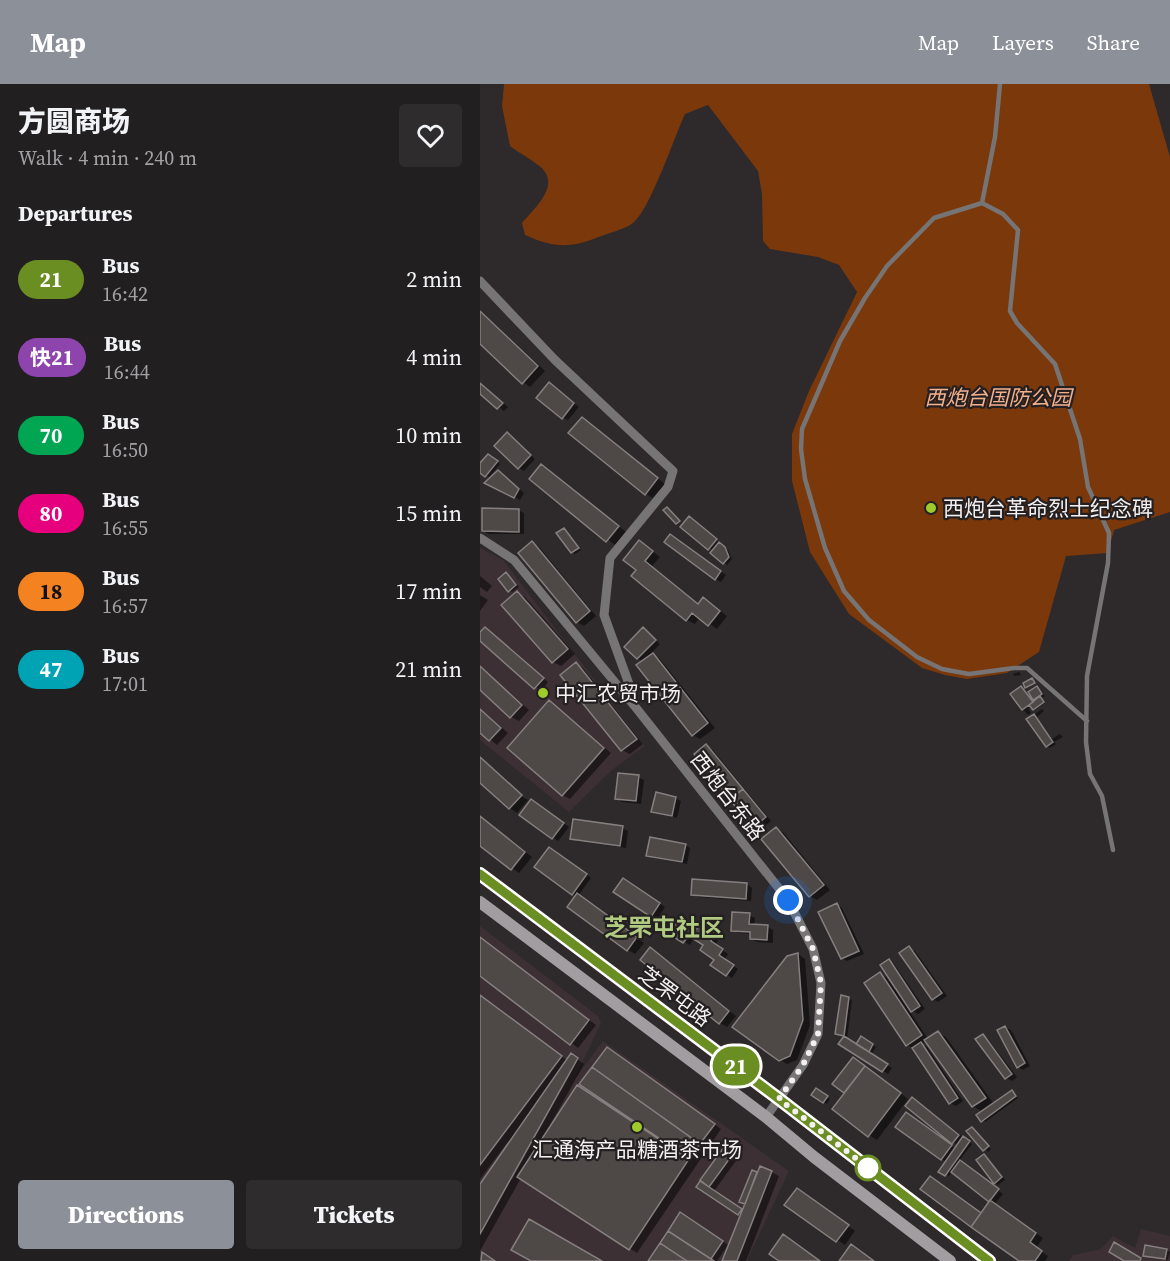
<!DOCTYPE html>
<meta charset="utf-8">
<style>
:root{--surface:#221f20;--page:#2e2c2d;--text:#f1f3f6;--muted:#a2a2a5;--accent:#8c9099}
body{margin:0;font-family:"Source Serif 4","Noto Sans SC",serif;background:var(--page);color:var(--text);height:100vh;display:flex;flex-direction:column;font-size:22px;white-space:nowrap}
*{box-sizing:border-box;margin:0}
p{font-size:20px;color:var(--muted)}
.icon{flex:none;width:33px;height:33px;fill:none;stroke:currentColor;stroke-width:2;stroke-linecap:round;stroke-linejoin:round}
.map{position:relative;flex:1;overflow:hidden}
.side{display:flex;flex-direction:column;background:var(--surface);width:480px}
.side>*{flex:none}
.badge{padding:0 12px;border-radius:20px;font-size:21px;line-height:39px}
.you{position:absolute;width:30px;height:30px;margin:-15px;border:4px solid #fff;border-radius:50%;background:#1a73e8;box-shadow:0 0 0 9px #1a73e833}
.map>.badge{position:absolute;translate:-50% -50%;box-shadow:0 0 0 3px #fff}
h2{padding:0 18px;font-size:22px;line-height:54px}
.round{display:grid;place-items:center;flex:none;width:63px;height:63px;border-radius:6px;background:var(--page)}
.overview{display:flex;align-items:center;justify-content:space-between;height:102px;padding:0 18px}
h1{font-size:28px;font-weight:800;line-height:45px}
.primary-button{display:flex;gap:12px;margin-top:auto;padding:12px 18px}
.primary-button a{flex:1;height:69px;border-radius:6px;background:var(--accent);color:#fff;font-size:24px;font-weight:800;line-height:69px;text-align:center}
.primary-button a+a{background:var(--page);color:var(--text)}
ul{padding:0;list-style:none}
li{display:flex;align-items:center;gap:18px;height:78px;padding:0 18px}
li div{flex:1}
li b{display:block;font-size:22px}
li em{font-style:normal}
li .badge{min-width:66px;font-weight:700;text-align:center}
header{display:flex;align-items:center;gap:36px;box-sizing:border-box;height:84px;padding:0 30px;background:var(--accent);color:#fff}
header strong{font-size:28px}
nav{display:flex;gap:33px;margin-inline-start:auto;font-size:21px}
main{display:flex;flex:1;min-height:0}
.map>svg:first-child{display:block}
.built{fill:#3c3034}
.green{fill:#7a380b}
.shadow{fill:#0007;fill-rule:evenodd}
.building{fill:#4e4847;stroke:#867f7f;stroke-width:1.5}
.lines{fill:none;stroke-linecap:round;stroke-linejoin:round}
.service{stroke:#767475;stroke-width:4.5}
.minor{stroke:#767475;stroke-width:9}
.secondary{stroke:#a19da0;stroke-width:12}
.line-casing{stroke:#fff;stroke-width:14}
.line{stroke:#6b8e23;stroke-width:9}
.walk{stroke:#f4f0f1;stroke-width:6;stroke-dasharray:0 10.8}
.poi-dot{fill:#9fca2c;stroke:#241f20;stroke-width:2}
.stop-dot{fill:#fff;stroke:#6b8e23;stroke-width:3}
.labels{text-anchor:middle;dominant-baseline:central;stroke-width:4.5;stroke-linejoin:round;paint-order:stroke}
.park-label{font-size:21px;font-style:italic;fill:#f3b08d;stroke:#241f20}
.poi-label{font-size:21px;fill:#f4f0f1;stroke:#241f20;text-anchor:start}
.street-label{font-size:21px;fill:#f4f0f1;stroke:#241f20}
.quarter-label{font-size:24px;font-weight:bold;fill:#b1ca82;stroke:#241f20}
</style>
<header>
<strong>Map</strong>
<nav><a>Map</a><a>Layers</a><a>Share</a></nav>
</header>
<main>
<section class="side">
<div class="overview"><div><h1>方圆商场</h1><p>Walk · 4 min · 240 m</p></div><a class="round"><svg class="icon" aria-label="heart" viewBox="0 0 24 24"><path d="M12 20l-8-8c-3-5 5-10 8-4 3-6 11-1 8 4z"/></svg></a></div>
<h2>Departures</h2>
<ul>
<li><span class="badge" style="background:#6b8e23;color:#fff">21</span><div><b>Bus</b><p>16:42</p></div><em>2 min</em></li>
<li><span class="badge" style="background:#8e44ad;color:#fff">快21</span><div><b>Bus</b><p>16:44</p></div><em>4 min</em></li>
<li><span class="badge" style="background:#00a651;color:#fff">70</span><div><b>Bus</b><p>16:50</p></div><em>10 min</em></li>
<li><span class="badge" style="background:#e6007e;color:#fff">80</span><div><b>Bus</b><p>16:55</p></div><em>15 min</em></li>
<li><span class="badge" style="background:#f58220;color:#111">18</span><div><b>Bus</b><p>16:57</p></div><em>17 min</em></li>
<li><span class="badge" style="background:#00a3b4;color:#fff">47</span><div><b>Bus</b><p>17:01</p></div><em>21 min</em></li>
</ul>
<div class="primary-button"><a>Directions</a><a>Tickets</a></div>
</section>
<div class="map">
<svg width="690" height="1177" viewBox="0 0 690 1177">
<rect width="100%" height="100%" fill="#2e292a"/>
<path class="built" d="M0,464L23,476L165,662L133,685L89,728L0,656Z
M0,842L118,932L121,939L94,996L123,957L309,1087L267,1177H0Z
M661,1145L690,1152V1177H589L593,1171L621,1165L633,1152L655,1164Z"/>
<path class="green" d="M24,0H669L690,73V428L634,446L628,469L586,472L559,568L527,589L487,595L465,591L442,584L369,530L330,468L312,397V350L329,307L377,208L359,181L338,173L290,165L283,157L282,110L278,87L228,21L205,30C194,54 171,123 154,138C147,145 125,150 116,154C88,165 72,163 45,151L42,139C56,123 83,99 58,81C49,74 39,69 30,62L22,22Z"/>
<path class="shadow" d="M0,226L65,287L50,303L43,298L0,258Z
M0,299L28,323L24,327L0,308Z
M74,303L99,323L88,336L82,333Z
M102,335L185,400L173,414L166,410Z
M27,350L55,375L44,387L38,384Z
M12,373L20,380L9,393L0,387V381Z
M62,382L146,448L135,461L51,395Z
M24,391L44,409L40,416L7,398Z
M38,426L44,429V450H9L3,447Z
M215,437L248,466L252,475L247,481L232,468L233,467L202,443Z
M84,445L101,466L95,470L92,468Z
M196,455L246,491L241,498L235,495Z
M160,458L180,473L172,482L219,521L224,515L247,532L237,545L220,533L215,540L207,536L153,492L158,486Z
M52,459L60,464L116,532L104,542L97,538Z
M26,490L39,503L32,508L29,506Z
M0,492L12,502L7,508L0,503Z
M37,509L45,513L95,570L81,582L73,578Z
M0,511L8,516L0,527Z
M5,545L68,598L61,607L0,555V551Z
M163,545L180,560L171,569L180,575L235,644L220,655L213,651L163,578L157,574Z
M96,580L103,584L163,660L150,670L142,666L82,591Z
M0,581L49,626L39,637L31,633L0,604Z
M539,588L541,591L534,592L533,590Z
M541,604L548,610L557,604L565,612L561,614L565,619L555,626L552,623L548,625L551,629L548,631L543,625Z
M69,618L131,669L90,715L82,711Z
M0,624L28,649L17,661L0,647Z
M562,625L564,627L557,633L572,655L580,650L583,653L574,658L576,660L570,664L567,662L548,635Z
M226,662L232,665L291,737L280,746L274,743L216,671Z
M0,673L39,708L36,706L35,709L48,716L37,729L30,724L0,697Z
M158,693L164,696L161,720L142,718L137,714Z
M195,714L201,717L197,734L173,727Z
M57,720L89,743L78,757L41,730Z
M0,732L52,773L39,789L0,760Z
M142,744L148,747L146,764L97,757L92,754Z
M296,745L304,749L350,806L337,816L330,812Z
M205,761L210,764L207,780L174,774L168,771Z
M74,768L111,794L98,812L164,859L155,870L148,866L92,809Z
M149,799L185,823L177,835L172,832Z
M267,800L272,804L271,817L218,813L212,810Z
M357,821L362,824L384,870L367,877L362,874Z
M269,831L275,834L274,842L288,843L293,846V859L277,858L271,855L272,850L258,849L253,846Z
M226,845L240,854L235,861L248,870L244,876L258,885L252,894L232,881L236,875L225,861L214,854L210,861L191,849H215Z
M0,854L116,941L98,964L0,890Z
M429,864L435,867L467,912L458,918L453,915Z
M178,870L256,932L247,943L240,939Z
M318,870L325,875L330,941L317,976L307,980L299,975Z
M409,877L414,880L445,925L438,930L427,923L448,955L458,949L466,953L514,1020L532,1007L538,1014L505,1038L502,1036L503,1028L493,1022L447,957L442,960L447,963L483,1017L476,1022L470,1019L435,965L427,961L400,890L407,894L415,906L418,905Z
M0,912L88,977L92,971L104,980L70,1041L72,1042L141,1031L142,1029L134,969L241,1045L157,1169L41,1094L0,1167V1102L29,1061L27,1059L0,1095ZM91,987H92L32,1095L30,1093L86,992Z
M362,913L372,916L367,955L377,961L381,954L396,963L391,971L412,984L408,990L360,959L365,952L357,950Z
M525,943L531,946L550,982L543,986L538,983Z
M503,952L508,955L537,993L532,997L526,994Z
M379,978L428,1015L397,1056L389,1051L366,1009L354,1000Z
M336,1006L350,1015L347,1020L333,1011Z
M438,1018L492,1060L479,1077L523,1110L514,1121L563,1154L556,1164L568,1172L565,1177H542L502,1130L511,1117L472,1087L469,1092L460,1087L467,1078L461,1075L432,1033L476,1065L479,1062L473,1058Z
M492,1044L511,1065L508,1068L489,1048Z
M252,1057L259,1061L252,1070L258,1074L234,1107L264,1127L273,1088L278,1090L291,1088L299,1092L266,1177H244L262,1132L218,1103Z
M505,1072L525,1096L518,1101L515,1099Z
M324,1110L375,1147L365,1161L306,1121Z
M206,1133L248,1161L237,1177H172Z
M687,1166L690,1168L688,1176L664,1171Z"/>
<path class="building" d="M0,227L58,282L42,300L0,260Z
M69,298L94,319L82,335L56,314Z
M0,299L23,319L17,325L0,310Z
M102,333L178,394L165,411L88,349Z
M27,348L51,371L38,385L14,362Z
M8,370L18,377L5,393L0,389V379Z
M61,380L139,442L126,458L49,395Z
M18,386L39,405L34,414L4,399Z
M187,423L200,437L196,440L183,426Z
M2,424L39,425V448L2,447Z
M209,432L237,455L228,466L200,443Z
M84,444L99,464L91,469L76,449Z
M190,450L241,487L235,496L184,458Z
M159,456L173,467L165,477L218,520L223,513L240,527L228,542L212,529L206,537L151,492L156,486L143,476Z
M52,457L110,527L96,539L38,469Z
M239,458L245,463L249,473L243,480L230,469Z
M26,488L36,501L28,508L18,495Z
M37,507L88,565L72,579L21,521Z
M5,543L64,594L54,605L0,557V548Z
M163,543L176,556L157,575L144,563Z
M173,569L228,639L212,652L156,581Z
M96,578L157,655L141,667L80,591Z
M0,582L42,621L30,634L0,606Z
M552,594L555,599L545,604L543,599Z
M541,602L553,618L542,626L530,610Z
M557,602L562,610L553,616L548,608Z
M560,612L564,618L553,626L549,621Z
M69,616L124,664L82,712L27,664Z
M0,625L21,644L9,657L0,649Z
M554,630L573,658L566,663L546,635Z
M226,660L263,705L250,715L214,670Z
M0,673L42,711L29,725L0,699Z
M138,689L159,691L156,717L135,715Z
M263,705L286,733L273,744L250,716Z
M176,708L196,713L192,732L171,728Z
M51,715L84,739L72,755L39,731Z
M0,732L45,768L31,786L0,762Z
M93,735L143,742L140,762L90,755Z
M296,743L344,801L329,813L281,755Z
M170,753L206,760L202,778L166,772Z
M69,763L107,790L92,811L54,783Z
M143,794L180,819L171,833L133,808Z
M212,795L267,799L266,815L211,811Z
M97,809L157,853L147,867L87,823Z
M357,819L379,867L361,875L338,828Z
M252,828L270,829L269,840L288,841L287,856L270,855V848L251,847Z
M198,836L215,847L220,840L235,850L231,857L243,865L239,871L254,881L246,892L230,881L234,876L220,866L223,861L209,852L203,859L189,850Z
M0,853L109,936L90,961L0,892Z
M429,862L462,909L452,916L419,869Z
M170,863L249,927L239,940L160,876Z
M318,869L323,936L310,972L299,977L252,943L307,872Z
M409,875L440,922L431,928L400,881Z
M400,888L442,951L426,962L384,899Z
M0,911L82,972L0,1081Z
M361,911L369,913L364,952L355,950Z
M525,942L545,979L537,984L517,946Z
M458,947L506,1014L492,1023L444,956Z
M503,950L532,990L525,995L495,955Z
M364,952L408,980L402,988L358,960Z
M381,952L393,960L389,968L376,960Z
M441,958L478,1014L469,1020L432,964Z
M127,963L235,1040L220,1060L112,983Z
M91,969L98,974L0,1150V1100Z
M373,973L385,982L364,1009L352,1000Z
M385,982L421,1009L388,1053L352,1025Z
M112,983L220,1060L210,1075L99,1000Z
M97,1001L209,1075L149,1166L37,1093Z
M336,1004L348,1012L343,1019L331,1011Z
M532,1006L536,1012L501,1038L496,1031Z
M432,1013L479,1051L472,1060L425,1022Z
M426,1028L472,1061L461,1076L415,1043Z
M492,1043L509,1062L503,1067L486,1047Z
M483,1052L490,1057L465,1092L458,1088Z
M252,1055L258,1060L252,1069L245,1064Z
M244,1063L253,1070L229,1103L220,1096Z
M504,1070L522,1093L514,1100L496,1076Z
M480,1076L519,1105L509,1118L471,1088Z
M280,1082L292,1087L257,1177H242Z
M272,1086L277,1088L265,1120L259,1118Z
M450,1092L501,1129L491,1143L440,1105Z
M220,1097L262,1125L258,1131L216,1103Z
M317,1104L369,1141L356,1158L304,1121Z
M510,1116L556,1149L550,1158L562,1167L555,1177H539L491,1143Z
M200,1128L243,1157L231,1175L188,1147Z
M49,1135L122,1177H51L31,1166Z
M188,1147L231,1175L234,1177H207L180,1159Z
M303,1150L340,1177H299L289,1170Z
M634,1158L661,1174L660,1177H644L629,1168Z
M180,1159L207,1177H168Z
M371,1160L394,1177H359Z
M665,1161L687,1165L685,1175L663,1172Z
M2,1168L15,1177H1Z"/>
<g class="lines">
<path class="service" d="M520,0L515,53L502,119L523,130L538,146L530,227L537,239L575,280L600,355L608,403L629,449L628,479L607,592L606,658L610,690L622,712L633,766
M502,119L454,134L407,182L385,214L360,257L322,345L321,365L325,395L345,464L364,507L389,536L437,573L462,585L489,590L534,584H547L607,637"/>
<path class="minor" d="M0,197L75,276L193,387L188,403L130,474L124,531L149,600V616
M0,454L34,476L157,625L308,816L333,865L341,899L338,950L323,981L286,1033"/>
<path class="secondary" d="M0,790L299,1015L509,1177
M0,818L286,1033L334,1073L470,1177"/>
</g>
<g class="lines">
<g class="line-casing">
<path id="line" d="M0,790L299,1015L509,1177"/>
</g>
<use href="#line" class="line"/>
<path class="walk" d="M308,816L333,865L341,899L338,950L323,981L299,1015L395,1089L388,1084"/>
</g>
<g class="poi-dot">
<circle cx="451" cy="424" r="6"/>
<circle cx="63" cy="609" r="6"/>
<circle cx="157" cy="1043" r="6"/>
</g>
<circle class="stop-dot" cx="388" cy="1084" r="12"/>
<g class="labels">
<g class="park-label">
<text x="518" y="313">西炮台国防公园</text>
</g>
<g class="poi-label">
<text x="463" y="424">西炮台革命烈士纪念碑</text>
<text x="75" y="609">中汇农贸市场</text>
<text x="157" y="1065" text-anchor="middle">汇通海产品糖酒茶市场</text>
</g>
<g class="street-label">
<text transform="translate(248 712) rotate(52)">西炮台东路</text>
<text transform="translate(195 912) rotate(37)">芝罘屯路</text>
</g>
<g class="quarter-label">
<text x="184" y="843">芝罘屯社区</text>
</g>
</g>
</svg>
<div class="you" style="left:308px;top:816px"></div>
<b class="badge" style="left:256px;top:982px;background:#6b8e23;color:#fff">21</b>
</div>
</main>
